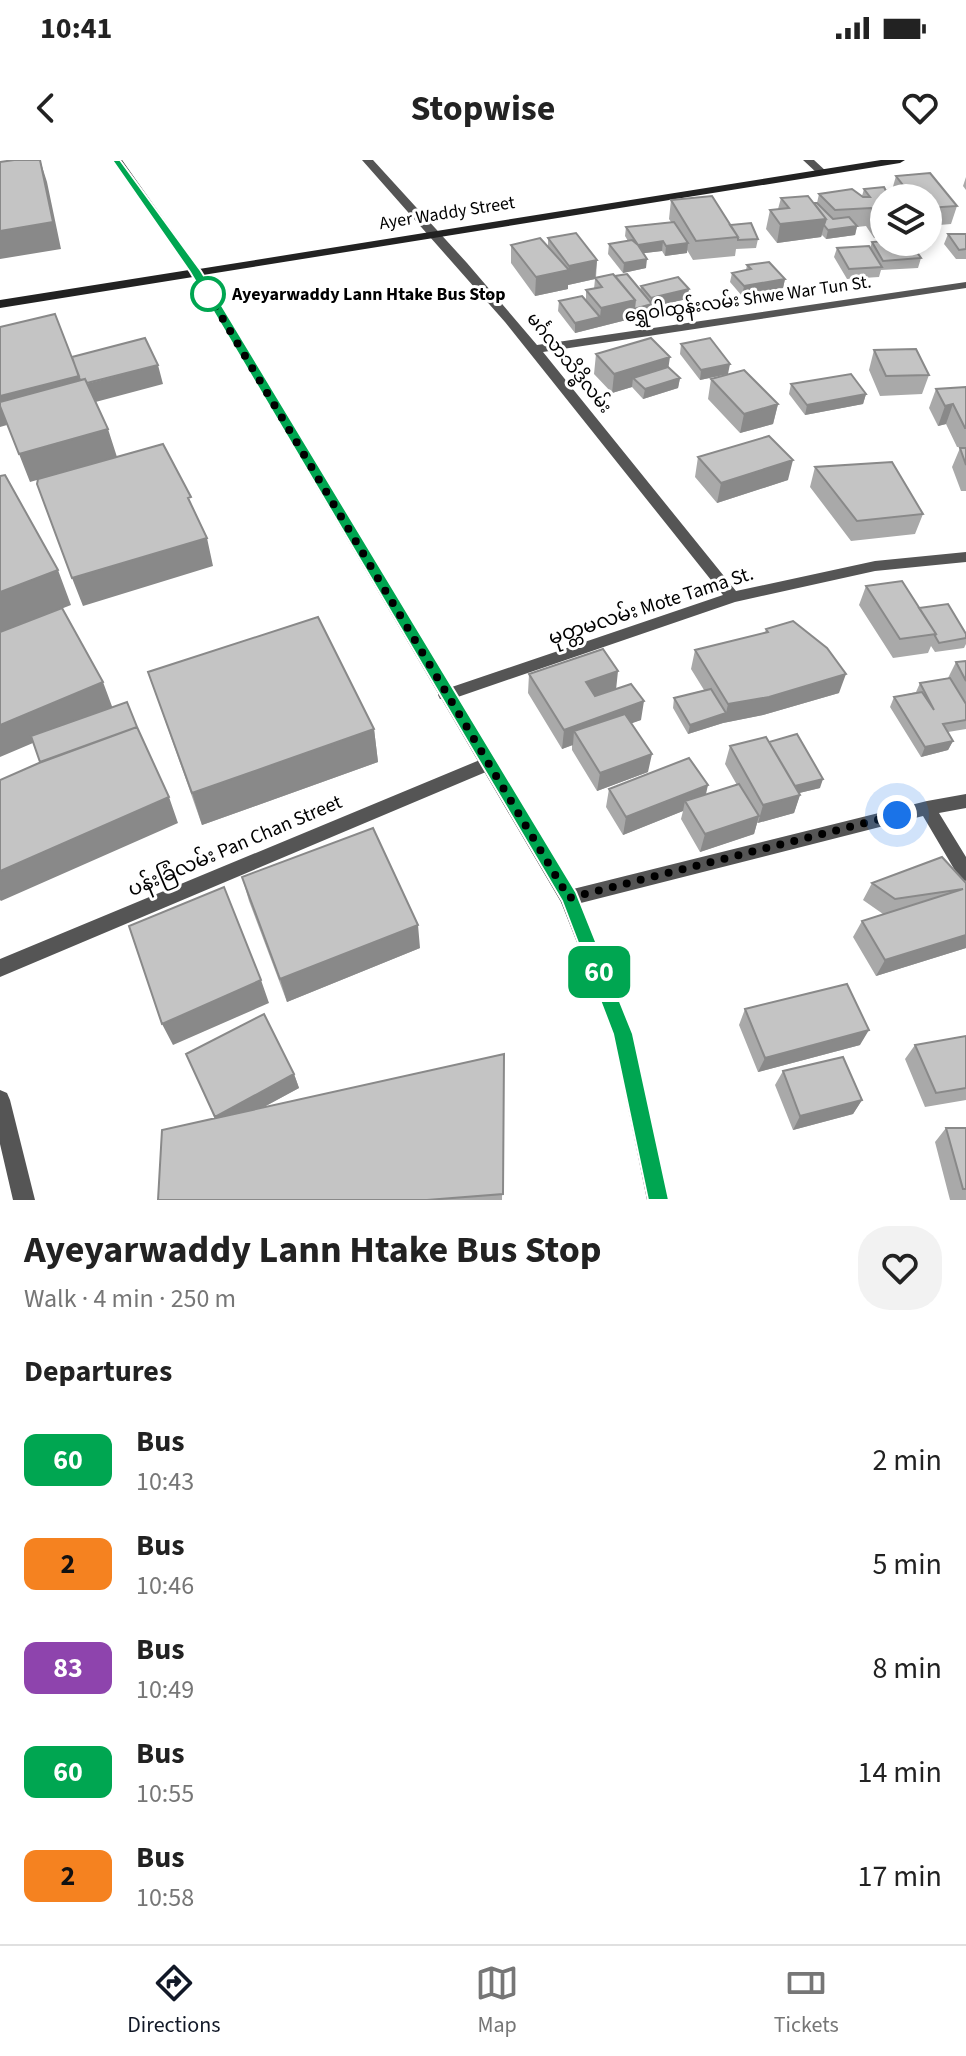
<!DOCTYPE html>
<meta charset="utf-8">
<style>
:root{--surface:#fff;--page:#f2f2f2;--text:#222;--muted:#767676;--line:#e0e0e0;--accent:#111827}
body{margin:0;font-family:"Source Sans 3","Noto Sans Myanmar",sans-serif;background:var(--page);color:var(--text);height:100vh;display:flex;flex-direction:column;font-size:30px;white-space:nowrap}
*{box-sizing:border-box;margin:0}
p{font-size:26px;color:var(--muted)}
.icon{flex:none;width:44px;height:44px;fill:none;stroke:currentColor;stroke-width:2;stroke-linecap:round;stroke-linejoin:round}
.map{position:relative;height:1040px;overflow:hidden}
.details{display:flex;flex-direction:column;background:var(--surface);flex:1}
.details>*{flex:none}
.badge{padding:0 16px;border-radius:12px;font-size:28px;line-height:52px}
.controls{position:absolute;left:870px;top:24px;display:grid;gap:16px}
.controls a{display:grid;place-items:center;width:72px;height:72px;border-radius:50%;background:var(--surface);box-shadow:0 4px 12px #0003;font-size:40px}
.you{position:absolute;width:40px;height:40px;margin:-20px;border:6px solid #fff;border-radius:50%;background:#1a73e8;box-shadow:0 0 0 12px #1a73e833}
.map>.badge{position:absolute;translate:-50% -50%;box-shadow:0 0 0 4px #fff}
h2{padding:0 24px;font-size:30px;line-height:72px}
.round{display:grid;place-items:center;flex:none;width:84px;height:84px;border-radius:32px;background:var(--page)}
.summary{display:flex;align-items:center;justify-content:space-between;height:136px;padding:0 24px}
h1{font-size:38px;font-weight:700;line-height:60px}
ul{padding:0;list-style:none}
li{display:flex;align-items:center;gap:24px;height:104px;padding:0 24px}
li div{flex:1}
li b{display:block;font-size:30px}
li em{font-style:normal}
li .badge{min-width:88px;font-weight:700;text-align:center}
.status{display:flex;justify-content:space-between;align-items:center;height:56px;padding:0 40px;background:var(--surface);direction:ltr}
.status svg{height:22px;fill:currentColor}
header{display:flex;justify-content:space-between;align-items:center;height:104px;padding:0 24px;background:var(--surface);font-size:36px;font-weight:700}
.menu{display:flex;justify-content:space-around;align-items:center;height:112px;border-top:2px solid var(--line);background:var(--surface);font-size:22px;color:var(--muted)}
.menu a{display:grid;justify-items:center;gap:4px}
.menu .active{color:var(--accent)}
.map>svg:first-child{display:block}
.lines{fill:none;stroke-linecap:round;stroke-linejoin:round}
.street{fill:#555;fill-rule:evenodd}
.secondary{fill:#222;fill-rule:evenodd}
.wall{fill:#a9a9a9}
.shaded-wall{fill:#898989}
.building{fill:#c4c4c4;stroke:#898989;stroke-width:2}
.line{fill:#00a651;stroke:#fff;stroke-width:2}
.walk{stroke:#000;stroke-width:8;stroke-dasharray:0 14.4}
.stop-dot{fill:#fff;stroke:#00a651;stroke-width:4}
.labels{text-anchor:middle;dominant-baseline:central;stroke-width:6;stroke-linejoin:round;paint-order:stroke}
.far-street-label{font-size:18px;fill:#000;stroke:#fff}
.far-stop-label{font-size:18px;font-weight:bold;fill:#000;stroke:#fff;text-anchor:start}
.street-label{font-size:20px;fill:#000;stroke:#fff}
</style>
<div class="status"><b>10:41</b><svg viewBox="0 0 49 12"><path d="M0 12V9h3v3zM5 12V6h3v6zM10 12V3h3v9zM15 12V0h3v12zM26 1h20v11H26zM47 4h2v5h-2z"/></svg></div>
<header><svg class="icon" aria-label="back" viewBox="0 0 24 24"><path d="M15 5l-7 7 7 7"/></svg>Stopwise<svg class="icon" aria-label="heart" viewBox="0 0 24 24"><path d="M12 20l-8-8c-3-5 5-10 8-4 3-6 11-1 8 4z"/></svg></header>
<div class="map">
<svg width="966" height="1040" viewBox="0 0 966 1040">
<rect width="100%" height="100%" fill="#fff"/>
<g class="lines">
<path class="street" d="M362,0H373L467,103L537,185L966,122V128L543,192L736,431L875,401L966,392V402L875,411L735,442L452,539H440L438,535L440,531L723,435L505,162Z
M803,0H814L827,12L818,14Z
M487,597L493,599L495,604L493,609L0,817V799Z
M966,634V648L939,653L966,697V721L960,719L923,656L569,746L562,744L560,738L562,732L569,730L927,641Z
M0,930L7,933L10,940L35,1040H13L0,984Z"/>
<path class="secondary" d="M112,0H122L199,109L881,0H905L900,3L203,115L576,732L633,874L669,1040H647L613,874L561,742L193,117L0,148V140L189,110Z"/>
</g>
<path class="wall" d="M896,16L957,46L951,64L928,66V38H884V77L874,78L866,66L857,67L855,75L826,79L822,75L821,77L777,83L766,69L770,50L778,49L781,38L814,43H817L819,34L862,36L864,29L892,30Z
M966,17V30L963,26Z
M671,40L730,65L758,79L756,88L736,89L735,96L693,100L687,90V93L665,96L662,91L644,93L646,108L623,113L608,94L609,84L628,81L625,76L626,67L671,62L669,59Z
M948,74H966V99H956L944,84Z
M548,78L597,100L596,118L615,116L640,131L641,126L689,129L687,139L651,147L650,154L575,173L558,151L559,141L586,140V130L594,129L595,119L568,125V129L535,136L511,103V85L548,87Z
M872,82L921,98L918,108L881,110L879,117L847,119L834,97L837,88H870Z
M747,105L785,119L783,128L742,136L730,122L732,113L746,110Z
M681,184L728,214L700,220L680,194Z
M874,190L929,215L922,234L880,236L869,210Z
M596,194L668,207L680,218L678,228L643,239L632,227L612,233L594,214Z
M711,219L778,244L773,264L740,273L708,239Z
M791,224L866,234L863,244L805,255L789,234Z
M966,227V287H957L946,264L938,266L929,248L936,229Z
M960,288H966V331H961L952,307Z
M698,297L788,320L717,343L695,317Z
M815,307L923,354L915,374L851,381L810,327Z
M866,426L919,448L966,474V484L964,488L935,492L931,486L928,493L893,498L859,445Z
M766,469L839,533L763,555L723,563L688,574L673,548L674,538L704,530L691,509L695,490L765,473Z
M966,501V569L948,572L953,581L948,590L921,597L890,547L894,537L916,532L920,523L948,518L956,502Z
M148,512L374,569L378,602L202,665Z
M529,514L616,529L641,560L631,563L648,612L597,631L572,590V585L562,589L528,533Z
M769,582L820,628L799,633L800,635L794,653L757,663L754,674L700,692L681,659L683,651L623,675L606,647L609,629L706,635L737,625L725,604L730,586Z
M242,717L420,788L287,842L249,741Z
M872,723H966V788L876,816L853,777L862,761L883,754L863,740Z
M745,849L860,885L758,912L739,865Z
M966,876V940L925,947L905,899L915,885Z
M504,894L502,1040H158L215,958L294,914L299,928L264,947Z
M783,911L862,940L853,954L793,970L775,925Z
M946,968H966V1040H950L935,982Z"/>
<path class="shaded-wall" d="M40,0L47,22L61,89L0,99V71Z
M826,59L821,77L777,83L780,64Z
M857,66L855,75L826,79L828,70Z
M663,81L662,91L637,94L638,85Z
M688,83L687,93L665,96L666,86Z
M647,99L646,108L623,113L624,103Z
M597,100L595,119L568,125V129L535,136L536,117L568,110L569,106Z
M785,119L783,128L742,136L744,126Z
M689,129L687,139L651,147L650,154L575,173V163L600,157L601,148L635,140L650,145L651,138Z
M670,197L667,217L633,218L632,227L612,233L614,214Z
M730,204L728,214L700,220L701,210Z
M158,205L163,224L88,244L82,225Z
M79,216L88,244L0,246V236Z
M680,218L678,228L643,239L645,229Z
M866,234L863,244L805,255L807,245Z
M778,244L773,264L740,273L744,254Z
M953,244L946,264L938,266L945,246Z
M0,246L7,265L0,267Z
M108,269L117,297L30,322L19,294Z
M793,300L788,320L717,343L721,323Z
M207,378L213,406L83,446L72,418Z
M58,410L71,445L0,473V432Z
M618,511L616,530L584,541L586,522Z
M846,514L839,533L763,555L723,563L688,574L690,565L726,553L728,544Z
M103,522L113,549L0,597V565Z
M644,541L641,560L580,582L574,571L573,585L562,589L564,570Z
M374,569L378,602L202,665L192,633Z
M953,581L948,590L921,597L925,587Z
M652,594L648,612L597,631L600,613Z
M823,619L820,628L791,635L794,626Z
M708,625L704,643L685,641L683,651L623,675L626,657Z
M800,635L794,653L758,663L763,645Z
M169,637L178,663L1,741L0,740V711Z
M759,656L754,674L700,692L705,674Z
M418,765L420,788L287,842L280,819Z
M966,775V788L876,816L885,800Z
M261,820L269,843L173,885L162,864Z
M869,870L860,885L758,912L765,898Z
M294,914L299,928L221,970L215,957Z
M862,940L853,954L793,970L800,956Z"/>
<path class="building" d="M14,0H40L53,62L0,71V2Z
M930,13L957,46L928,48V38H913L896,16Z
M884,27L886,31L901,30L907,38H884V59H879L871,48L835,50L819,34L852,29L863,37H870L864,29Z
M712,36L738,77L696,81L671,40Z
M808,36L826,59L780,64L770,50L789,48L781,38Z
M814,43H817L833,59L849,57L857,66L828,70L824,65L826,59Z
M674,62L688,83L666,86L663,81L638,85L647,99L624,103L609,84L632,80L638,85L626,67Z
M751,63L758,79L738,80V77L730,65Z
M576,73L597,100L569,106L548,78Z
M948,74H966V89L959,90Z
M540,78L569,110L536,117L511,85Z
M884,81V82H910L921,98L883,101L872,82Z
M869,86L882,107L849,109L837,88Z
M769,102L785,119L744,126L732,113L751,109L747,105Z
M613,114L635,140L601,148L586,130L602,127L595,118Z
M627,114L652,144L634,149L635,140L615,116Z
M678,117L689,129L651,138L641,126Z
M582,136L600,157L575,163L559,141Z
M55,154L79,216L0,236V167Z
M145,178L158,205L87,223L85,219L80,220L72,197Z
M651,178L670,197L614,214L596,194Z
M710,178L730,204L701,210L681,184Z
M916,189L929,215L886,216L874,190Z
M668,207L680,218L645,229L633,218Z
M744,210L778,244L744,254L711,219Z
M851,214L866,234L807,245L791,224Z
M85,219L108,269L19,294L0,246V242Z
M966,227V268H965L953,244L945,246L936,229Z
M769,276L793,300L721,323L698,297Z
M163,284L191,337L188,338L207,378L72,418L37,324L38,319Z
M960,288H966V305Z
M892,302L923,354L857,361L815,307Z
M5,315L58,410L0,432V316Z
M902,421L936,474L900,479L866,426Z
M948,444L966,474V478L939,483L935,476L936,474L919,448Z
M62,448L103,522L0,565V472Z
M318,457L374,569L192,633L148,512Z
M793,461L827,488L846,514L769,537L728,544L695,490L768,472L766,469Z
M603,489L618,511L586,522L595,536L631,524L644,541L564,570L529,514Z
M966,501V521L956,502Z
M950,518L966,544V560L943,564L953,581L925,587L894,537L922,532L934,550L920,523Z
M711,529L726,553L690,565L674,538Z
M127,542L137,567L40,602L31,576Z
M625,554L652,594L600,613L574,571Z
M137,567L169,637L0,711V620L39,603Z
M797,574L823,619L795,626L769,582Z
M766,577L800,635L763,645L730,586Z
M689,598L708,625L626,657L609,629Z
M739,624L759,656L705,674L685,641Z
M373,668L418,765L280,819L242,717Z
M942,697L966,723V775L885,800L862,761L963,729L895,739L872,723Z
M224,727L261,820L162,864L129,766Z
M847,824L869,870L765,898L745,849Z
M264,854L294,914L215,957L186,894Z
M966,876V928L936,933L915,885Z
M504,894L503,1034L427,1040H158L162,970Z
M843,897L862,940L800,956L783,911Z
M946,968H966V1029H963Z"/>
<path class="line" d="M112,0H120L201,111L576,732L633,874L669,1040H648L613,874L562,741L190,112Z"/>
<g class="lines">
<path class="walk" d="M208,134L569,738L897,655"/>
</g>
<circle class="stop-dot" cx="208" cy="134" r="16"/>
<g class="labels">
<g class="far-street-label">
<text transform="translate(447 53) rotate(-9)">Ayer Waddy Street</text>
<text transform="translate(748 139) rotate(-8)">ရွှေဝါထွန်းလမ်း Shwe War Tun St.</text>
<text transform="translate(569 203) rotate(51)">မင်္ဂလာသိဒ္ဓိလမ်း</text>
</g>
<g class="far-stop-label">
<text x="232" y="134">Ayeyarwaddy Lann Htake Bus Stop</text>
</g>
<g class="street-label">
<text transform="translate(651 446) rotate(-18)">မုတ္တမလမ်း Mote Tama St.</text>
<text transform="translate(235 686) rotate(-23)">ပန်းခြံလမ်း Pan Chan Street</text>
</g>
</g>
</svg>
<div class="controls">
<a><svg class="icon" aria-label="layers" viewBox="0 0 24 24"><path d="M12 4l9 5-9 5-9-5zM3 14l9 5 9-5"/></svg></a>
</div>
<div class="you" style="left:897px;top:655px"></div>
<b class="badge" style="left:599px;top:812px;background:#00a651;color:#fff">60</b>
</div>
<section class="details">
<div class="summary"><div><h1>Ayeyarwaddy Lann Htake Bus Stop</h1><p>Walk · 4 min · 250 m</p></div><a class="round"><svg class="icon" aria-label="heart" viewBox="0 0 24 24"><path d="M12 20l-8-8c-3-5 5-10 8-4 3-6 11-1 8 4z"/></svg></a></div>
<h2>Departures</h2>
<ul>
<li><span class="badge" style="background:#00a651;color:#fff">60</span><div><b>Bus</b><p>10:43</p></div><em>2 min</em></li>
<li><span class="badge" style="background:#f58220;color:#111">2</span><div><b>Bus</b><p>10:46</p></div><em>5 min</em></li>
<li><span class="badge" style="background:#8e44ad;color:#fff">83</span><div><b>Bus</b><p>10:49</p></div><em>8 min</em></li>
<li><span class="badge" style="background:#00a651;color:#fff">60</span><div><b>Bus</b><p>10:55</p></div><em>14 min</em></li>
<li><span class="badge" style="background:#f58220;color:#111">2</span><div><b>Bus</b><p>10:58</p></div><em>17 min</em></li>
</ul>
</section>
<nav class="menu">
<a class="active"><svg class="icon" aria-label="directions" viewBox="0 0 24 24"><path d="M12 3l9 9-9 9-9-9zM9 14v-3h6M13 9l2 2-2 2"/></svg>Directions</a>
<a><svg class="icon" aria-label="map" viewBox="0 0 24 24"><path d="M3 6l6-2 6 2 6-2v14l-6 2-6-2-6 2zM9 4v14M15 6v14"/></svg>Map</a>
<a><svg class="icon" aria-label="tickets" viewBox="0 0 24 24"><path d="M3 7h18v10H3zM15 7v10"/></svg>Tickets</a>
</nav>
